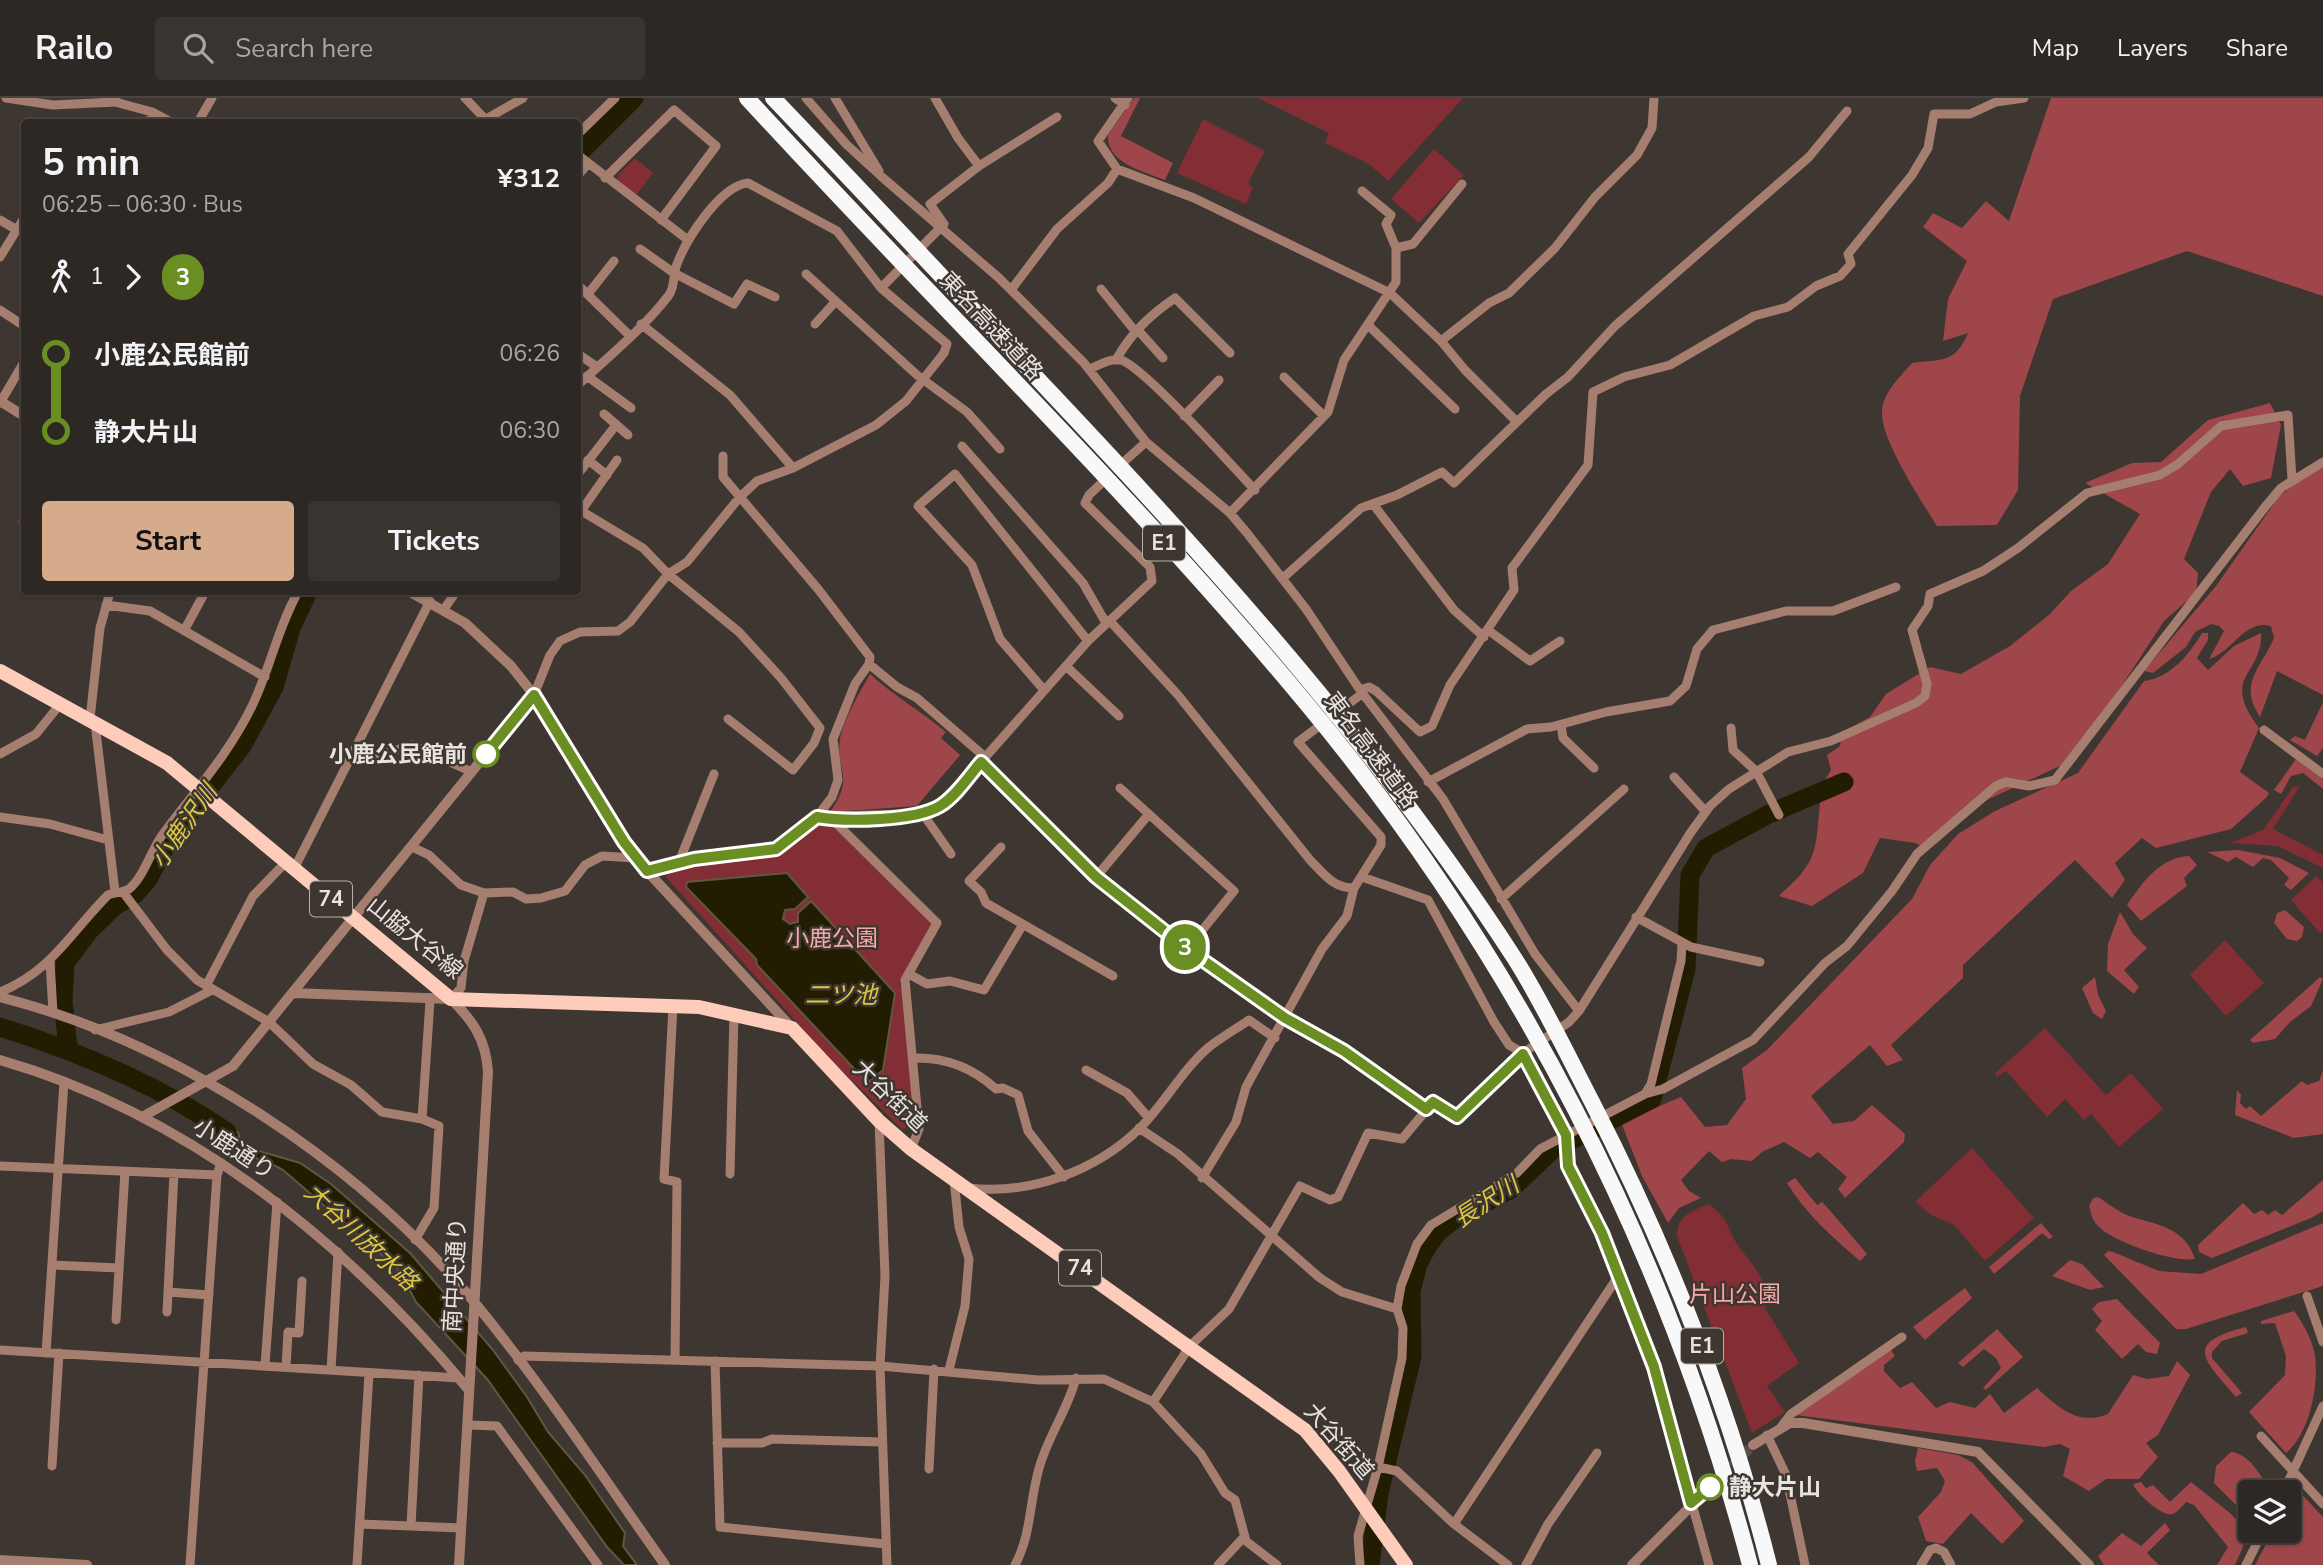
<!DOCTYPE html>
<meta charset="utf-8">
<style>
:root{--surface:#2e2824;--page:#3a3431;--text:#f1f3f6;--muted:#a7a6a6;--line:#494441;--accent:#d6ab8b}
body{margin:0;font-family:"Nunito Sans","Noto Sans JP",sans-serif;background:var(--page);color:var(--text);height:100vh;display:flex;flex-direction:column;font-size:26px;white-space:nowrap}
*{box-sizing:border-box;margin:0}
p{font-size:23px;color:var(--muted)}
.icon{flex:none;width:38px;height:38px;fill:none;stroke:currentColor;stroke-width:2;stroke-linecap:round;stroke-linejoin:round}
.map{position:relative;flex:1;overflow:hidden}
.sheet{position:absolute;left:21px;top:21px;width:560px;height:476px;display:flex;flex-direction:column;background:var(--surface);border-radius:7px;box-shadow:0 2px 5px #0004,0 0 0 2px var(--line)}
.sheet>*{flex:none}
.badge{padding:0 14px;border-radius:23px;font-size:24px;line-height:46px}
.controls{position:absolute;left:2238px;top:1382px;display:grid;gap:14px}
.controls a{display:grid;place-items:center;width:63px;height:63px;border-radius:7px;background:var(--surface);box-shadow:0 2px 5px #0004,0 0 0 2px var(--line);font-size:35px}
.map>.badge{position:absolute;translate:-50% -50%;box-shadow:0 0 0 4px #fff}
.legs{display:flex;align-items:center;gap:10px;height:77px;padding:0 21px;font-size:23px}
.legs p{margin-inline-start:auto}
.head{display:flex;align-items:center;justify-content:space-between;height:119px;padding:0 21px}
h1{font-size:38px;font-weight:700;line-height:52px}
.action{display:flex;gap:14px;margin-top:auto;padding:14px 21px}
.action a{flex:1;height:80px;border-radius:7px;background:var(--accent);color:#111;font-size:28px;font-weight:700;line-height:80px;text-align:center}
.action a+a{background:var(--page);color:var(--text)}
ul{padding:0 21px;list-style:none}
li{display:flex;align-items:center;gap:24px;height:77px;font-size:26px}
li i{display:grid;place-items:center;width:10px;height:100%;margin:0 9px;background:currentColor}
li i::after{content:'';width:18px;height:18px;margin:-9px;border:5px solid;border-radius:50%;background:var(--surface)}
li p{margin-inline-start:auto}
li:first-child i{background:linear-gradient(#0000 50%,currentColor 0)}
li:last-child i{background:linear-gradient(currentColor 50%,#0000 0)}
header{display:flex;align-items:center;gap:42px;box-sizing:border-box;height:98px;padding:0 35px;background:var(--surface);border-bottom:2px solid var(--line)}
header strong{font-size:33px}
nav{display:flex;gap:38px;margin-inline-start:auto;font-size:24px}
.search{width:490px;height:63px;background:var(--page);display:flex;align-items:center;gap:18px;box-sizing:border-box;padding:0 24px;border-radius:7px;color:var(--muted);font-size:26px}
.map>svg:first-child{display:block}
.green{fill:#822e34}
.forest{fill:#9e464a}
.water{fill:#221d00;stroke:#5e5843;stroke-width:2}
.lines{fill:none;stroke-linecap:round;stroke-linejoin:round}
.river{stroke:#221d00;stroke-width:19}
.tertiary-tunnel{stroke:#58504a;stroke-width:10;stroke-dasharray:10 5;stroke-linecap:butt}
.minor{stroke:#a57e70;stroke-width:9}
.tertiary{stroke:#a57e70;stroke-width:10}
.primary{stroke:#fdccbb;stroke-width:14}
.motorway{stroke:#f8f8f8;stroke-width:16}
.line-1-casing{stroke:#fff;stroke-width:16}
.line-1{stroke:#6b8e23;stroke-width:10}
.stop-1-dot{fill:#fff;stroke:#6b8e23;stroke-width:3.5}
.labels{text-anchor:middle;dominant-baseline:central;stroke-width:5;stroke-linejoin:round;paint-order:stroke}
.shield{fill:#3e3630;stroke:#b6afaa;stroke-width:2}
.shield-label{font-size:21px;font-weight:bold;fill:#e9e3df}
.street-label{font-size:23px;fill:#e9e3df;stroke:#3e3630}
.stop-label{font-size:23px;font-weight:bold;fill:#e9e3df;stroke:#3e3630;text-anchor:end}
.park-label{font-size:23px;fill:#f5aaaa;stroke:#3e3630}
.water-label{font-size:24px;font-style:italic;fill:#dcc743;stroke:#3e3630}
</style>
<header>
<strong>Railo</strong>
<div class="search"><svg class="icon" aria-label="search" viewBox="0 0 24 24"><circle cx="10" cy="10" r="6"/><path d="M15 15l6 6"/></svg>Search here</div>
<nav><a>Map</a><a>Layers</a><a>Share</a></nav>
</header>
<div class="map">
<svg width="2323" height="1467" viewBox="0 0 2323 1467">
<rect width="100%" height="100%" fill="#3e3630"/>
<path class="green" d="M1258,0H1463L1388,83L1369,66L1325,45L1329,35Z
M1203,21L1265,53L1248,85L1253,90L1246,106L1177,75Z
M1434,51L1464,77L1419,125L1391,101Z
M635,60L653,75L636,97L617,83L618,77Z
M2300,688L2273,731L2323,757V770L2278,748L2230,745L2263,732L2293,689Z
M825,723L833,728L933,822L926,843L899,886L903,892L914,1027L902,1031L830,961L665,778C684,756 744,765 770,758C791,753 805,732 825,723Z
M2316,778L2323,784V833L2320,835L2291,802Z
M2225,842L2264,885L2226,918L2190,877Z
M2045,930L2106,997L2131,975L2163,1011L2119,1049L2091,1016L2084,1022L2065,1001L2047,1019L2006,973L1997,979L1995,975Z
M1972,1050L2034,1120L1985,1163L1954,1127L1931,1117L1915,1104Z
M1708,1106C1730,1120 1726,1131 1740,1150C1752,1166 1762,1179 1770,1197L1765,1210L1799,1265L1767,1288L1785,1314L1752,1335L1677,1138C1677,1117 1691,1114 1708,1106Z"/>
<path class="forest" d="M1134,0H1140L1121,38L1173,65L1165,82C1144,74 1106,65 1108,37Z
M2051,0H2323V198L2187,153L2053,201L2020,298L2018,392L1997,427L1937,428C1922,404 1881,342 1882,315C1882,295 1900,279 1912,265C1941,261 1955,266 1968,235L1943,243L1948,201L1967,163L1923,129L1933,115L1962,130L1986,103L2009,123Z
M2270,305L2281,327L2271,380L2243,388L2230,371L2211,394L2184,461L2198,475L2196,495L2164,523L2119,592L2062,667L1989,701L1949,726L1925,751L1916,745L1880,740L1863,775L1812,808L1779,798C1788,789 1799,780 1806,769C1825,743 1812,699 1831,672L1827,657L1839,649L1845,633L1870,619L1886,596L1930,569L1961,576L2010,548L2050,516L2071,493L2108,466L2140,416L2085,385L2132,365L2161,364L2208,322Z
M2323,360V597L2277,573L2260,619C2238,585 2260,572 2274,540L2271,528C2244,521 2232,555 2209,561L2224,533L2219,528L2211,526L2195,534L2186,549L2153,575L2144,573L2216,488L2278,400Z
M2202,535H2208V542L2197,560L2208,572L2234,548L2261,535C2263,578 2219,577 2259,630L2240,674L2269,695L2267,699L2231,731L2156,750L2142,740L2115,765L2125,782L2112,800L2075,762L1963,867V880L1891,947L1903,962L1887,968L1870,947L1811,998L1833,1026L1854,1023L1872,1007L1905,1036L1904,1044L1845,1100L1838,1091L1847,1079L1818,1054L1810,1060L1784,1044L1762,1054L1752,1063L1731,1061L1722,1064L1709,1053L1681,1082L1689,1093L1701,1100L1679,1110L1668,1125L1642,1078L1621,1024L1681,999L1705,1029L1727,1027L1746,1001L1742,970L1767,952L1912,801L1930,767L1958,736L1995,713L2078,675L2144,583C2170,580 2189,557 2202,535Z
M870,576C894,598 921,613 946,634L941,640L960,657L917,708L830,714C856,677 835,674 840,641C843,623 861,592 870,576Z
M2323,604V650L2317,658L2290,642L2295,638L2305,642Z
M2296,661L2323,682V691L2303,675L2291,678L2281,696L2274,692Z
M2238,752L2280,760L2309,775L2291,792L2284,787L2289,780L2271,762L2263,760L2253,769L2236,759L2228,764L2207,754Z
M2189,758L2197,767L2184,780L2187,788L2141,823L2127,807C2142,785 2160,759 2189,758Z
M2285,812L2304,829L2302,839L2297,843L2287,841L2274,825L2277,815Z
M2120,814L2133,836L2147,850L2124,872L2139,889L2134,896L2107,873L2108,846Z
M2095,879L2098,897L2106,913L2102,921L2093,915L2082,890Z
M2320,879L2323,881L2311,908L2290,924L2275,941L2253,945L2250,942Z
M2323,972V1036L2294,1040L2235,1017L2237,992L2241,997L2240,1005L2246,1011L2250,1008L2261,1018L2302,983L2307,987L2319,983Z
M1795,1080L1817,1107L1822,1104L1827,1109L1867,1156L1860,1163C1833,1140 1805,1115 1787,1085Z
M2323,1082V1113L2311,1120L2212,1160L2199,1154L2198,1147L2243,1105L2254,1116L2262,1112L2268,1117L2275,1112L2282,1117Z
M2098,1099C2108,1105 2121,1116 2132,1119C2159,1127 2185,1130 2195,1161C2174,1165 2113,1144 2098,1128C2092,1122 2091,1115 2089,1108L2093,1100Z
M2041,1125L2053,1139L2049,1141L2042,1135L1994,1176L1989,1169Z
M2323,1125V1188L2186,1231H2176L2104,1157L2108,1153L2113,1154L2159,1173L2201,1176Z
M2070,1162L2082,1166L2104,1189L2090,1192L2052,1178Z
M1965,1190L1972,1200L1925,1242L1913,1229Z
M2117,1201L2160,1245L2157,1256L2146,1254L2138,1246L2122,1261L2095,1232L2102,1223L2092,1211L2099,1204Z
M2294,1213C2303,1225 2313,1243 2315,1258C2319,1287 2310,1335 2286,1355L2249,1314L2285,1277L2286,1258L2275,1225L2261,1226V1223Z
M2246,1229L2248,1235L2222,1243L2212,1254V1260L2242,1295L2236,1299C2203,1261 2183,1245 2246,1229Z
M1997,1231L2023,1259L1986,1292L1983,1290L2001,1270L1996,1260L1984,1251L1963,1269L1958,1265Z
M1890,1250L1895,1258L1884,1267V1273L1900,1290L1912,1284L1936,1310L1950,1304L1975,1310L1990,1296L2004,1315L2037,1290C2059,1310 2078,1328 2108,1316L2133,1277L2147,1281L2169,1278L2177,1263L2190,1277L2158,1337L2146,1345L2158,1359L2139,1381H2106L2089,1393L2063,1378L2070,1351L2060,1346L2044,1349L1796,1317Z
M1918,1350L1958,1357L1972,1364L2024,1423L2002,1446L1971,1415L1943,1446L1926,1443L1918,1419L1941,1394L1945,1383L1937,1370L1917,1373L1915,1363Z
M2231,1354C2251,1356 2261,1379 2271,1394L2250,1395V1421L2214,1385L2216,1368Z
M2141,1384L2146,1390L2153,1387L2170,1404L2191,1384L2230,1415L2249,1435L2235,1467H2217L2228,1449L2194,1407L2186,1404C2183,1408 2177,1414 2173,1416C2163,1420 2136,1395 2133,1386Z
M2294,1388L2323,1419V1467H2255L2273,1433H2289V1401Z
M2165,1425L2170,1432L2147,1455L2159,1467H2104L2098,1458L2122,1435L2141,1448Z"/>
<path class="water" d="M787,775L808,799L795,811L785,812L783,821L790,826L798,824V815L811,803L895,895L883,972L870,983L861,978L757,867L756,861L686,789L687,784Z
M203,1018L227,1026L239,1036V1042L252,1051L300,1065L331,1086L410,1155L493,1252L527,1299L548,1334L585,1377L625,1435L623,1448L637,1467H624L607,1449L487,1281L416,1204L398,1171L283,1072C267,1062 249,1060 233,1050C227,1046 215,1027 203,1018Z"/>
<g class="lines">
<path class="river" d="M578,56L634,0
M0,929C80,954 157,986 227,1034
M68,950L63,903L65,865L89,833L116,807L135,796L148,781L170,740L242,648L274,589L291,530L308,494
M1370,1467L1379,1395L1412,1259L1411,1193L1418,1166L1427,1149L1438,1134L1456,1120L1511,1091L1552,1052L1652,1001L1686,871L1690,777L1706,750L1769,716L1844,684"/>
<path class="tertiary-tunnel" d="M1710,1389L1753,1347"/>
<path class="minor" d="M6,0L53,7L115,4L116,0
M465,0L486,22
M806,0L846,46L882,79L999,180L1084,265L1146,344L1230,415L1247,435L1306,511L1360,592L1443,701L1535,856L1579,913
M835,0L879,73
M935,0L958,40L979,68
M1115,0L1125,7
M115,4L152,14L171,24
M150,24L152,14
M198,24L212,0
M481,24L523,0
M578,36L615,0
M578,57L688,142
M1117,71L1194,100L1390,195L1441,243L1465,272L1517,324
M578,77L588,66
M605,80L674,12L716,48L661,122
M0,122L17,132
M1396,150L1413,146L1462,86
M640,151L674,175L734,206L747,186L775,199
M0,159L24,120
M806,176L917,277L967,314L1000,351
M578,187L630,238
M881,190L944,126L930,106L979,68L1057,19
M1101,191L1135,233
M1011,192L1057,131L1108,85L1117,71L1098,43L1128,0
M588,196L614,163
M0,212L24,228
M641,226L730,297L793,370
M815,226L836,203
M1369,228L1455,311
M1137,231L1163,260
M1441,243L1489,205L1509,195L1555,150L1595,99L1637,57L1652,30L1654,0
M578,256L597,269
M1116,262C1131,235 1150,217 1175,200L1230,255
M1090,271C1099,267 1110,260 1121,262C1144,269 1233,369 1255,392
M587,278L631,310
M1284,279L1324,318
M0,305L24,264
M604,316L628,337
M1184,318L1219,282
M962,348L1083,485L1106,525
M723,358V379L818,491L870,559L869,566
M588,362L607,377
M1118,369L1146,344
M578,376L616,327
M1108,379L1089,397L1085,405L1150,469L1152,483L1088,543L981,664L1096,779L1187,851L1285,920L1344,953L1426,1011
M1373,406L1454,512L1484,539
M578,411L643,450L668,476L739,534L781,580L820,630L814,645L793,672L728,621
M581,413L617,362
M1230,415L1328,314L1344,262L1396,184V150L1386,126L1391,117L1362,93
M23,424L24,426
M1283,480L1361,410L1397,397L1442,374L1454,385L1546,296L1568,279L1615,228L1809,59L1847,13
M106,507L150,513L265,579
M444,511L456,494
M1109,522L1178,597L1310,762C1324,776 1333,790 1354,790
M185,531L205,494
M1488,532L1530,563L1560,543
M1066,568L1119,618
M1044,592L1000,541L972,467L918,408L955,376L1088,543
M1360,592L1369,589L1376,593L1420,634L1432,628L1450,587L1514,492L1512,470L1588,367L1593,294L1624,279L1670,267L1754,218L1788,209L1816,188L1840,178L1851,166L1848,156L1912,77L1928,50L1934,16H1970L1996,4L2024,0
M534,597L550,557L560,543L580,534L618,533L630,524L668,476L687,464L739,400L757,383L793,370L876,327L906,303L944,255L947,246L881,190L837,133L748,85C720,88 687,140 677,166C673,175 675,189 669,197C644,230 608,259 578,287
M90,621L100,530L110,494
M95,625L115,794
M1561,627L1563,640L1594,670
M1731,630L1733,652L1756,673L1779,717
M2264,632L2323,676
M0,656L36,636L61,605
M353,656L371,660L412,647L472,674
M1674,679L1706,714
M1428,684L1527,631L1551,629L1606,614L1670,603L1686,588L1697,551L1713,532L1786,513H1833L1896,489
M1120,690L1234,793L1187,851
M923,716L951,756
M0,719L50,726L108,742
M817,719L832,699L838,682L833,641L855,586L869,566L897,589L917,600L985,659
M832,721L937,825L905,882L919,1031L911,1051
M412,749L429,757L461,787L484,795
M1001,749L969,783L981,794L986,805L1113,878
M679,764L714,676
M295,769L430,503
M1096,779L1149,716
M1362,779L1428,802L1494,924L1509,947L1523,955L1566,1037L1568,1068L1602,1135L1654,1269L1709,1467
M123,794L167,852L197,882L269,924L313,966L351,987L382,1014L422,1021L439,1028L434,1110L415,1142
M1501,801L1624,691
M1636,819L1691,849L1760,864
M50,863L53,915
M909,876L927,886L950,883L984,892L1022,828
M206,888L253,798L287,763
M0,894C52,873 70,835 108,797C115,794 123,795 129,791C144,779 151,752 163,736C194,694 229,656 252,608C270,571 278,529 298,494
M451,901L461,890L464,863L484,795L513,794L526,801L541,800L565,793L585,767L602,758L635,760
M673,908L664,1081L677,1084L675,1262
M95,932L169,914L212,892
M913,960C945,959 972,969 996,991L1003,990L1018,997L1028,1033L1064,1079
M1086,972L1127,995L1148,1019
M1645,996L1663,991L1753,942L1825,865L1847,848L1892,793L1917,756L1996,688L2006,684L2029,688L2055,682L2265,409L2281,390L2323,364
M422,1021L430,903
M879,1023L885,1178L880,1268L887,1467
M1139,1030L1178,1056L1320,1180L1342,1194L1397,1211
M0,1068L217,1077
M730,1076L734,915
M1202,1080L1236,1024L1246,989L1322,851L1347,818L1354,790L1381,747V739L1298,644L1363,595
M969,1090C1031,1097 1096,1073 1140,1030C1165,1005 1182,972 1209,949C1222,939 1236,931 1249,922L1275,940
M52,1167L119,1170
M168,1194L209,1197
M2307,1198L2323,1244
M167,1214L174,1075
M116,1222L125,1073
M0,1252L459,1280
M46,1255L64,984
M518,1262L524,1258L880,1268L1039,1282L1104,1281L1153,1304L1201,1356L1225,1395L1235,1402L1246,1443L1277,1467
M715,1263L720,1429L885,1446
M265,1267L277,1104
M286,1269L288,1234L299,1235L302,1183
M331,1272L338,1154
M949,1272L965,1208L969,1161L959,1129L954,1082
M419,1277L411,1428L461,1430
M1153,1304L1190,1248L1229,1211L1300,1088L1330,1102L1338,1099L1368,1035L1402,1041L1433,1004L1457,1019L1523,955L1569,924L1579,913L1691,734L1710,708L1729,691L1788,654L1831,643L1916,605L1925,598L1927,586L1912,532L1928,508L1930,496L1983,473L2018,450L2087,395L2160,377L2178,366L2221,328L2288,317L2292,382
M468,1327L497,1328L598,1467
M1781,1329L1791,1316L1902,1239
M1767,1337L1786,1377L1805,1467
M2261,1338L2323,1406
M717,1345H762L772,1341L882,1344
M52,1368L59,1255
M1378,1369L1397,1373L1454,1426L1508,1467
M929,1371L934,1271
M2283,1395L2323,1308
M360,1426L411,1428
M1454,1426L1619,1177
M190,1467L217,1077L221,1065
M357,1467L369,1276
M1015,1467C1033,1434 1029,1396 1042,1361C1052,1332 1068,1310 1076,1280
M1218,1467L1244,1439
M1360,1467L1358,1438L1378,1369L1402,1260L1403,1230L1397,1211L1401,1188L1417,1146L1431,1127L1517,1075L1540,1051L1645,996L1651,986L1681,863L1682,845
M1526,1467L1548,1426L1597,1355
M1921,1467L1930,1452L1936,1450L1944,1454L1951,1467
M2246,1467L2263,1433"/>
<path class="tertiary" d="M0,303L24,318
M410,494L465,525L511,568L534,597L635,760L792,930
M647,773L694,761L776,751L817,719L923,716L943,707L981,664
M293,895L451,901C473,923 486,941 488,974L459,1467
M0,899C176,944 359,1064 475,1205C543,1288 603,1379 665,1467
M0,962C188,1016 345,1143 468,1291
M142,1019L233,968L534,597
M1753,1347L1790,1325H1803L1978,1354L2089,1467
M0,1462L87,1467
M1632,1467L1710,1389"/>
<path class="primary" d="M0,573L167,665L451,901L699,909L792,930L879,1023L911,1051L1305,1332L1339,1373L1406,1467"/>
<path class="motorway" d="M747,0C932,202 1131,394 1306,605C1515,856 1667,1151 1750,1467
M773,0C867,98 959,197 1052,296C1220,474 1382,655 1515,861C1544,907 1567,956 1592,1004C1669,1154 1728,1304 1769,1467"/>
</g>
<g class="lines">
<g class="line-1-casing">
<path id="line-1" d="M486,656L534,597L624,744L647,773L694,761L776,751L817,719C846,724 915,723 940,708C956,698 969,678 981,664L1096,779L1187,851L1285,920L1344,953L1426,1011L1433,1004L1457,1019L1523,956L1566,1037L1568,1068L1602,1135L1654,1269L1691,1405L1710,1389"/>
</g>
<use href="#line-1" class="line-1"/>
</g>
<g class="stop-1-dot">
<circle cx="486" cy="656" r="12"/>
<circle cx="1710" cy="1389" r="12"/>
</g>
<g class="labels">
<g class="shield">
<rect x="1143" y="427.5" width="42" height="35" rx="5"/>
<rect x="310" y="783.5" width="42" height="35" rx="5"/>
<rect x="1059" y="1152.5" width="42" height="35" rx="5"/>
<rect x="1681" y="1230.5" width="42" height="35" rx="5"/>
</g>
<g class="shield-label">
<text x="1164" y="445">E1</text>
<text x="331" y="801">74</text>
<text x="1080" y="1170">74</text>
<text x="1702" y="1248">E1</text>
</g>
<g class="street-label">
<text transform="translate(991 228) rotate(47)">東名高速道路</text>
<text transform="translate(1371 652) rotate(53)">東名高速道路</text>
<text transform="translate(415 840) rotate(39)">山脇大谷線</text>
<text transform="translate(890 998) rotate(44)">大谷街道</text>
<text transform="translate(234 1051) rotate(33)">小鹿通り</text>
<text transform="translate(455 1177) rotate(-87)">南中央通り</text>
<text transform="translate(1339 1343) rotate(49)">大谷街道</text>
</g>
<g class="stop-label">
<text x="467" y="656">小鹿公民館前</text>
<text x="1729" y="1389" text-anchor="start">静大片山</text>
</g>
<g class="park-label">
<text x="832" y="840">小鹿公園</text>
<text x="1735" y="1196">片山公園</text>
</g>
<g class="water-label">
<text transform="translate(184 728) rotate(-55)">小鹿沢川</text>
<text x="841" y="897">二ツ池</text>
<text transform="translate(1486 1104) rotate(-33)">長沢川</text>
<text transform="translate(361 1139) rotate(43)">大谷川放水路</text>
</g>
</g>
</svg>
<div class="controls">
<a><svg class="icon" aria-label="layers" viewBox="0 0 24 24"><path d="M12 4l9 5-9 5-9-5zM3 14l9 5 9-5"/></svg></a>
</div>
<b class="badge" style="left:1185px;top:849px;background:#6b8e23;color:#fff">3</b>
<section class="sheet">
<div class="head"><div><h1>5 min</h1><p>06:25 – 06:30 · Bus</p></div><b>¥312</b></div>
<div class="legs"><svg class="icon" aria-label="walk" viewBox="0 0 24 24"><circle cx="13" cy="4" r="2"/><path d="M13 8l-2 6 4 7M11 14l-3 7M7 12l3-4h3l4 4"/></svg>1<svg class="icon" aria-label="forward" viewBox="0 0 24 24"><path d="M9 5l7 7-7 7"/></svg><b class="badge" style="background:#6b8e23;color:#fff">3</b></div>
<ul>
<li><i style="color:#6b8e23"></i><b>小鹿公民館前</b><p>06:26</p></li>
<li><i style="color:#6b8e23"></i><b>静大片山</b><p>06:30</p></li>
</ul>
<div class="action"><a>Start</a><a>Tickets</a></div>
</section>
</div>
